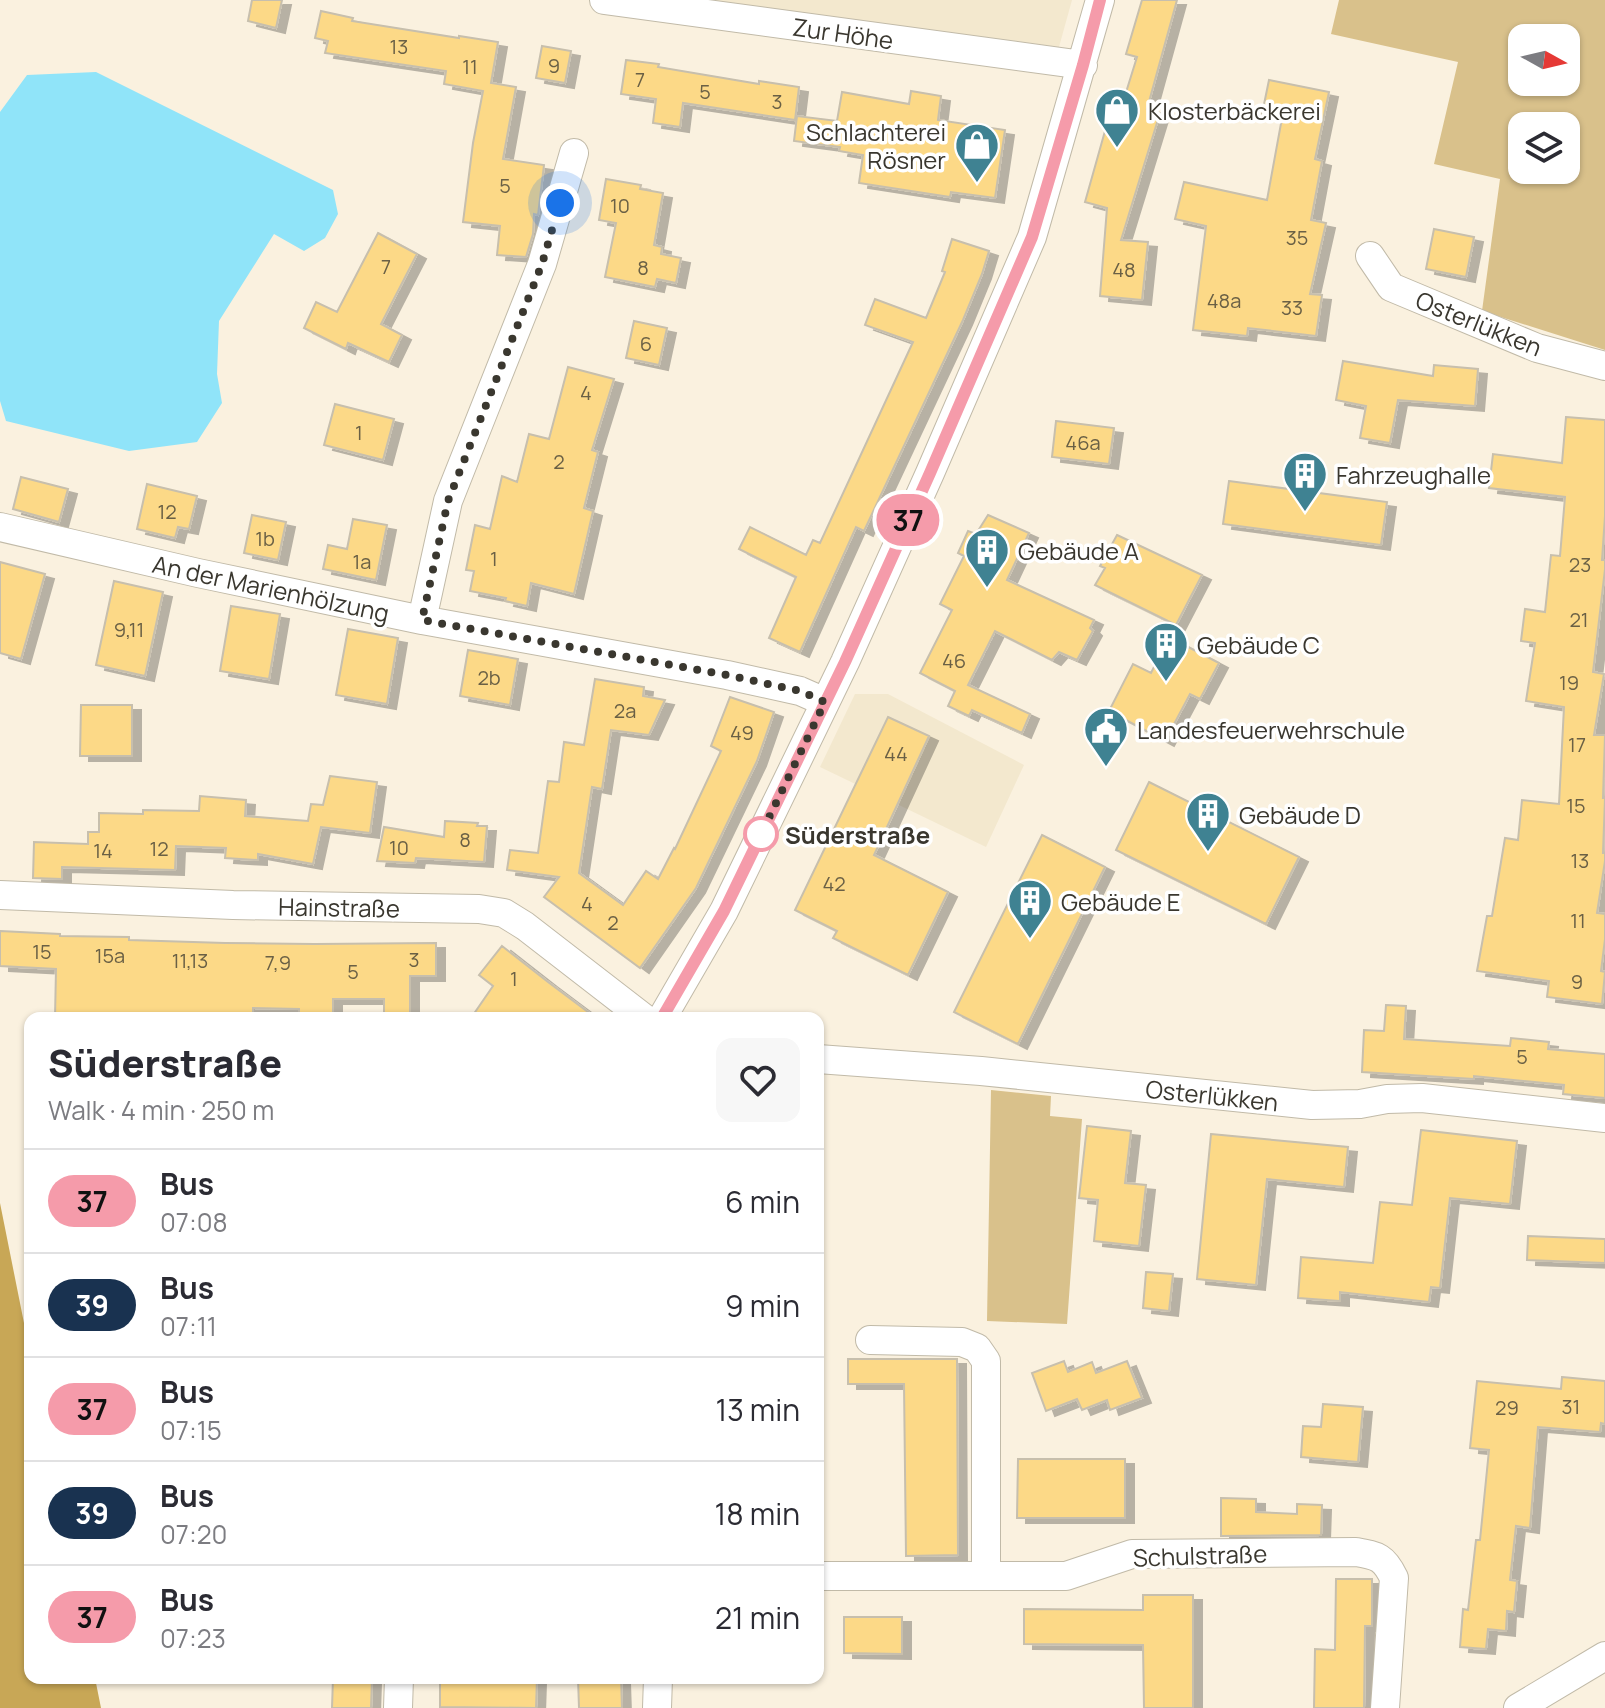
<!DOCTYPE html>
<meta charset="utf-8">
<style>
:root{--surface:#fff;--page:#f7f7f7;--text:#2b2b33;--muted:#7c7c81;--line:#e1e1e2}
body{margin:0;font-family:Manrope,sans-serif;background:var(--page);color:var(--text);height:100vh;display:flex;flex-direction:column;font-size:30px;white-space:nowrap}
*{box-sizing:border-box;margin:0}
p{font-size:26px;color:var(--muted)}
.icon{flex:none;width:44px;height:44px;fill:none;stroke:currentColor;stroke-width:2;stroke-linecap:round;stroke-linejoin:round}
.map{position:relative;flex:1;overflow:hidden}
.side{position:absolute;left:24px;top:1012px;width:800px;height:672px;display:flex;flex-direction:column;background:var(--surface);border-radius:16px;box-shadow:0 2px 6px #0004}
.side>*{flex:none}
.badge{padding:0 16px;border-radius:26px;font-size:28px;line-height:52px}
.needle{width:52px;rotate:98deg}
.fabs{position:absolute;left:1508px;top:24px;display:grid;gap:16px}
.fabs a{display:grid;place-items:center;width:72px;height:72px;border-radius:16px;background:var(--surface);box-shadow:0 2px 6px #0004;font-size:40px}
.you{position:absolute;width:40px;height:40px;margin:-20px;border:6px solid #fff;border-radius:50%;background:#1a73e8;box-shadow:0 0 0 12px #1a73e833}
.map>.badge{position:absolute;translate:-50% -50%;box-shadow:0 0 0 4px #fff}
.round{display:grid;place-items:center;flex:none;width:84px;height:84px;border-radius:16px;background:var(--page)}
.overview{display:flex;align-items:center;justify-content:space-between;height:136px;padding:0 24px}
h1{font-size:38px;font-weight:800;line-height:60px}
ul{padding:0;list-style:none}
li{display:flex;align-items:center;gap:24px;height:104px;padding:0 24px;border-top:2px solid var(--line)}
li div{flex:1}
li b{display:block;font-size:30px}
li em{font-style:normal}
li .badge{min-width:88px;font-weight:700;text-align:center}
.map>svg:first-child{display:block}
.built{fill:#f3e8ce}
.green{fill:#d9c18b;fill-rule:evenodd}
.forest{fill:#c8a756}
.water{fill:#90e4f9}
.building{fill:#fcd987;stroke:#c7bfad;stroke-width:2;filter:url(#shadow)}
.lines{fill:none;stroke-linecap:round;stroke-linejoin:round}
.minor-casing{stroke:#c1baa8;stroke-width:30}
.minor{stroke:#fff;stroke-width:28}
.line-casing{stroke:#fff;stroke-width:18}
.line{stroke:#f59baa;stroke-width:12}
.walk{stroke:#3a372f;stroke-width:8;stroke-dasharray:0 14.4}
.stop-dot{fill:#fff;stroke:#f59baa;stroke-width:4}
.labels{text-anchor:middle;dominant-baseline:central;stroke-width:7;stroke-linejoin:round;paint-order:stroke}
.number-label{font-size:20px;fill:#6a6045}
.street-label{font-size:24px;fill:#3a372f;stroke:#fff}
.poi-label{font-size:24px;fill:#3a372f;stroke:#fff;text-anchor:start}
.stop-label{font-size:24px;font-weight:bold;fill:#3a372f;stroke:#fff;text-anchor:start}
</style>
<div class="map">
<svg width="1605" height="1708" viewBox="0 0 1605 1708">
<defs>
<filter id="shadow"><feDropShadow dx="9" dy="5" stdDeviation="0" flood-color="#0004"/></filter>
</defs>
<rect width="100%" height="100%" fill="#faf1df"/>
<path class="built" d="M707,0H1072L1059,47Z
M855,694H888L1024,765L986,847L820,767Z"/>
<path class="green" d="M1339,0H1605V350L1482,311L1500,179L1434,164L1458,62L1331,34ZM1522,38H1566V82H1522ZM1522,126H1566V170H1522Z
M991,1090L1051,1096L1050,1116L1082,1119L1067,1324L987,1321Z"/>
<path class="forest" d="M0,1203L30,1353V1678H95L101,1708H0Z"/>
<path class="water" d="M96,72L333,190L338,214L325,238L304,251L274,234L219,321L217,374L222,403L197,442L129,451L6,421L0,401V112L27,75Z"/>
<path class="building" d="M252,0H282L276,28L248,21Z
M1142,0H1177L1147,109L1160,113L1121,240L1148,242L1142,300L1100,296L1107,208L1085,202L1114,99L1123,102L1137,57L1126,54Z
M321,11L353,18L352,21L459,38V36L498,42L491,83L516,87L503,159L544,165L538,215L534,214L533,234L526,257L497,255L500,226L463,222L473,143L483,91L444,84L446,71L325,53L328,41L315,38Z
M542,46L571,51L565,83L536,78Z
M626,60L659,64L658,67L759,84V81L799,87L795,120L683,103L680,127L653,123L656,99L621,94Z
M1269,80L1329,92L1315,159L1322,161L1311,220L1326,223L1310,294L1322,295L1316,336L1248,328L1247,336L1193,330L1206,226L1175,219L1184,182L1267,200L1282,118L1262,114Z
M911,91L941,96L938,120L1005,130L995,198L951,192L950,197L859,183L863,155L839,151L840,147L794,141L797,116L837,121L842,92L909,104Z
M606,179L641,185L640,189L663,193L654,245L662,247L661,254L681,258L676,283L657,279L655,287L605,277L616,223L599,220Z
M1434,229L1474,237L1466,277L1426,269Z
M378,233L417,254L381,324L402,335L389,362L348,343L346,349L304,328L316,302L337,312Z
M952,239L989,251L982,274L963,320L864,531L856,527L800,652L769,638L796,577L739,549L750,527L806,555L813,540L820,543L913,342L865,325L875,299L926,318L945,272L942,271Z
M634,321L667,328L659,365L626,358Z
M1343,361L1433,376L1434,365L1478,369L1475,406L1398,400L1390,443L1360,438L1366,406L1336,400Z
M568,367L614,379L592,450L598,452L584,508L593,511L574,594L531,583L527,606L505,601L506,598L470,591L474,571L466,570L475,525L490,529L502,476L517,482L529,434L549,439Z
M335,404L394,419L383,460L324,445Z
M1566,417L1605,420V516L1602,560H1605V569L1593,672L1604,674L1594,735H1605L1603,798H1605L1603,853H1605V861L1597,913L1605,914V939L1601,971L1605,972L1602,1004L1547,997L1549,981L1477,971L1487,916H1492L1505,838L1518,840L1522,800L1559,804L1564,707L1526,701L1535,643L1521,641L1525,609L1545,612L1551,555L1560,556L1565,497L1489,488L1493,454L1562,463Z
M1056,421L1114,428L1109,464L1052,457Z
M21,477L68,489L59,522L13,509Z
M1229,481L1387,502L1381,545L1223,524Z
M147,484L197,496L189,529L178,527L175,538L137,529Z
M252,515L286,522L278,560L244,553Z
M988,515L1029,533L1007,580L1094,620L1090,628L1093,631L1077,660L1059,652L1052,660L995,631L968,685L1030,714L1022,733L972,710L969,716L948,706L955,691L920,673L952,610L940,604L964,556L958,553L968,531L976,534Z
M353,519L387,525L376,580L323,569L328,545L347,549Z
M1117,535L1202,575L1176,625L1095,585L1105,568L1100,566Z
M0,562L45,574L21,659L0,653Z
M114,581L163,592L145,676L96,665Z
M231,606L280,614L269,679L220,671Z
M348,629L398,638L387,704L336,695Z
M1169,637L1219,663L1200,699L1190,694L1165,741L1109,711L1133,664L1151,673Z
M468,650L518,659L510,705L460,696Z
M595,679L644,687L643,696L665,700L649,735L611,730L602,789L592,787L579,873L623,905L646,871L658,879L674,848L675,849L721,751L711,746L730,697L774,712L757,761L696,888L640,968L544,897L559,877L507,870L510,850L538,853L548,781L559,782L564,742L584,745Z
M81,705H132V756H80Z
M888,717L929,736L874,855L948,892L908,975L833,938L837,931L795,910Z
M330,776L377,782L370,833L321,827L313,864L258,854V860L225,858L226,848L176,846L175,870L62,867V879L33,878L34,842L88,844V832H99V813L143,814V810L199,811L200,796L246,800L245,816L308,821L311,804L323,805Z
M1149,782L1299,857L1266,924L1116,850Z
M445,821L478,823L477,826H487L484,862L416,858L415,863L377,861L384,827L444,837Z
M1042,835L1105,867L1018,1044L954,1012Z
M0,931L60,934V936L129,937V940L225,943L315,944L436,943V976H410V1018H384V999H333V1018H299V1009L253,1008V1018H129V1014L80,1013V1018H55L56,969L0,966Z
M502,946L548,982L596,1018H471L493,986L479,975Z
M1386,1005L1406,1006L1404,1039L1510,1046L1511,1038L1549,1042L1548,1049L1605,1054V1098L1563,1094L1564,1085L1474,1076V1079L1362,1072L1364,1030L1384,1031Z
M1087,1126L1131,1131L1125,1183L1146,1185L1139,1246L1094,1241L1098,1200L1079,1198Z
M1421,1130L1517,1141L1510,1204L1450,1198L1440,1288L1431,1287L1429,1302L1340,1292V1301L1298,1298L1301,1257L1373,1263L1380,1202L1412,1205Z
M1211,1134L1348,1147L1344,1187L1267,1179L1256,1285L1197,1279Z
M1528,1236L1605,1239V1263L1527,1260Z
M1146,1272L1173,1274L1169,1311L1143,1308Z
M848,1359H957L958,1555L906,1556L904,1384H848Z
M1064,1361L1068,1372L1092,1362L1096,1373L1127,1361L1142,1398L1110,1410L1107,1400L1082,1410L1077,1399L1046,1411L1032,1373Z
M1562,1377L1605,1381V1424L1601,1423L1600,1432L1538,1427L1530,1528L1516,1526L1510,1580L1517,1581L1514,1612L1507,1611L1506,1631L1488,1629L1486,1649L1460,1647L1463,1609L1468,1610L1476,1540H1480L1489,1450L1470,1448L1477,1381L1561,1389Z
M1323,1404L1363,1407L1358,1462L1301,1457L1303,1426L1321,1427Z
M1018,1459H1125V1518H1017Z
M1221,1498L1256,1499V1512L1297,1514V1504L1322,1505L1321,1535L1221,1536Z
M1336,1579H1372V1626H1365L1364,1708H1314L1315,1649L1335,1650Z
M1143,1595H1193V1708H1144L1143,1645L1024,1644V1609L1143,1610Z
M844,1617H902V1654L844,1653Z
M333,1678H372L371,1708H332Z
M440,1678H537L536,1708L440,1707Z
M578,1678H621L622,1708H579Z"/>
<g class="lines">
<g class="minor-casing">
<path id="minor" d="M604,0L1083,65
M1370,256L1391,287L1537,348L1605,366
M0,527L198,573L422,620L727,675L800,691L825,702
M422,620L448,501L542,264L574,153
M0,895L233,905L479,909L504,913L525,926L644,1018
M662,1018L724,911L845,662L930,473L1032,237L1100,0
M818,1059L981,1071L1312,1105L1360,1104L1387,1099L1422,1098L1605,1118
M870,1340L962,1342L977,1348L986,1361V1576
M818,1576H1066L1132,1554L1356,1552C1378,1556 1384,1557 1394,1578L1385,1708
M398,1708L399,1678
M657,1708L658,1678
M1518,1708L1605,1656"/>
</g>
<use href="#minor" class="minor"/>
</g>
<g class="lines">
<g class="line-casing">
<path id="line" d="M662,1018L724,911L845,662L930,473L1032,237L1083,65L1100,0"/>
</g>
<use href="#line" class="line"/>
<path class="walk" d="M560,203L542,264L448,501L422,620L727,675L800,691L825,702L761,834"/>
</g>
<defs>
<g id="shop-pin" transform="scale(2.3)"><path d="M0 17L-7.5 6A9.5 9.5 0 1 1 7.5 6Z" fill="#3f8292" stroke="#fff"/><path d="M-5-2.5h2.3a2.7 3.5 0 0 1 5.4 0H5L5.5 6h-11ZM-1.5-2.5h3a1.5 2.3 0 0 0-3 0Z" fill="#fff"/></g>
<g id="building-pin" transform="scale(2.3)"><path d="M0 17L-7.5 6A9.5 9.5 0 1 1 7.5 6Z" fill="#3f8292" stroke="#fff"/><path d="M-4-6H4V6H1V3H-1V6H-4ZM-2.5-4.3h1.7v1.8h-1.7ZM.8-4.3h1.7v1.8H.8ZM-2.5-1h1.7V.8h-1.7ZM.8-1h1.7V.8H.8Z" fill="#fff"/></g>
<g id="civic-pin" transform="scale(2.3)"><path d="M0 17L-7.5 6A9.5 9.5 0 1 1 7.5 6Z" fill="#3f8292" stroke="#fff"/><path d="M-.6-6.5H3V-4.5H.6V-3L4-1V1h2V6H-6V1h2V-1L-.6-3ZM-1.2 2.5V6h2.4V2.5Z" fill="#fff"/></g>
</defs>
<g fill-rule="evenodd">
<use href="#shop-pin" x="1117" y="110"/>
<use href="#shop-pin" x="977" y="145"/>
<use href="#building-pin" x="1305" y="474"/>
<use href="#building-pin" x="987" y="550"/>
<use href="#building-pin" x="1166" y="644"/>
<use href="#civic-pin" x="1106" y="729"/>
<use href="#building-pin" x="1208" y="814"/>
<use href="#building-pin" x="1030" y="901"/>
</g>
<circle class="stop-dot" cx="761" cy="834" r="16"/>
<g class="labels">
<g class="number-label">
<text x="399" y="46">13</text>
<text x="554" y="65">9</text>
<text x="470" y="66">11</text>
<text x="640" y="79">7</text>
<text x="705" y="91">5</text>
<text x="777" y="101">3</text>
<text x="505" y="185">5</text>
<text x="620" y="205">10</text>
<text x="1297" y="237">35</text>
<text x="386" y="266">7</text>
<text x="643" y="267">8</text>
<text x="1124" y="269">48</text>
<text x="1224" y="300">48a</text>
<text x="1292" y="307">33</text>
<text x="646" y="343">6</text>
<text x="586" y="392">4</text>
<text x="359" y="432">1</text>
<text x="1083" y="442">46a</text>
<text x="559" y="461">2</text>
<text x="167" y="511">12</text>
<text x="265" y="538">1b</text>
<text x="494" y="558">1</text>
<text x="362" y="561">1a</text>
<text x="1580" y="564">23</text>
<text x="1579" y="619">21</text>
<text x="129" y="629">9,11</text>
<text x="954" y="660">46</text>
<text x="489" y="677">2b</text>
<text x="1569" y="682">19</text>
<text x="625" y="710">2a</text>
<text x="742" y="732">49</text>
<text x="1577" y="744">17</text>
<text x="896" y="753">44</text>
<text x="1576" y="805">15</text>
<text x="465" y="839">8</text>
<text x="399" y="847">10</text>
<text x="159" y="848">12</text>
<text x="103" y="850">14</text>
<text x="1580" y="860">13</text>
<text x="834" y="883">42</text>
<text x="587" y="903">4</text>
<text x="1578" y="920">11</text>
<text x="613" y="922">2</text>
<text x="42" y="951">15</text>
<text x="110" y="955">15a</text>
<text x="414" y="959">3</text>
<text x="190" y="960">11,13</text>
<text x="278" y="962">7,9</text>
<text x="353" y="971">5</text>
<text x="514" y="978">1</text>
<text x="1577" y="981">9</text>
<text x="1522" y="1056">5</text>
<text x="1571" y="1406">31</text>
<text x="1507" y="1407">29</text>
</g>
<g class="street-label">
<text transform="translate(843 33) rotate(8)">Zur Höhe</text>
<text transform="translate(1479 323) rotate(22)">Osterlükken</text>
<text transform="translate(271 588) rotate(12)">An der Marienhölzung</text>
<text transform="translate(339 907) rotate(1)">Hainstraße</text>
<text transform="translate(1212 1095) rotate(6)">Osterlükken</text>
<text transform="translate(1200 1555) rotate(-2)">Schulstraße</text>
</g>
<g class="poi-label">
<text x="1148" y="110">Klosterbäckerei</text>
<text x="946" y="131" text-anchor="end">Schlachterei<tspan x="946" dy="28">Rösner</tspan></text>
<text x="1336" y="474">Fahrzeughalle</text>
<text x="1018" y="550">Gebäude A</text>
<text x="1197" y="644">Gebäude C</text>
<text x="1137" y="729">Landesfeuerwehrschule</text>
<text x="1239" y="814">Gebäude D</text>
<text x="1061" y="901">Gebäude E</text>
</g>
<g class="stop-label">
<text x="785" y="834">Süderstraße</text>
</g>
</g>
</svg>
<div class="fabs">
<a><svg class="needle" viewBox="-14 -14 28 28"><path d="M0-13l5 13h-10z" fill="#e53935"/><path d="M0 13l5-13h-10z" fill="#7c7c81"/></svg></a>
<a><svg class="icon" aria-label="layers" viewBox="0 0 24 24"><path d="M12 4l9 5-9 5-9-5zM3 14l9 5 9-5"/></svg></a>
</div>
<div class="you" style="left:560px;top:203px"></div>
<b class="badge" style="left:908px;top:520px;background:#f59baa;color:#111">37</b>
<section class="side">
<div class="overview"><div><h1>Süderstraße</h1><p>Walk · 4 min · 250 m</p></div><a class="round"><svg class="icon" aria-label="heart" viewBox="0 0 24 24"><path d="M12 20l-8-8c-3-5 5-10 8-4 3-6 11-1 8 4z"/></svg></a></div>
<ul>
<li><span class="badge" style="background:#f59baa;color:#111">37</span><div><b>Bus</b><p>07:08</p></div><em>6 min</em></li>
<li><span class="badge" style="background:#193250;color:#fff">39</span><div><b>Bus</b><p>07:11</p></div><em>9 min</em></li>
<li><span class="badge" style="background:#f59baa;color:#111">37</span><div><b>Bus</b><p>07:15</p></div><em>13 min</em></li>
<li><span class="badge" style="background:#193250;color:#fff">39</span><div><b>Bus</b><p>07:20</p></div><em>18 min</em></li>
<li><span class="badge" style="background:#f59baa;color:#111">37</span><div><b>Bus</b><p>07:23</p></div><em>21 min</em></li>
</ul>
</section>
</div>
